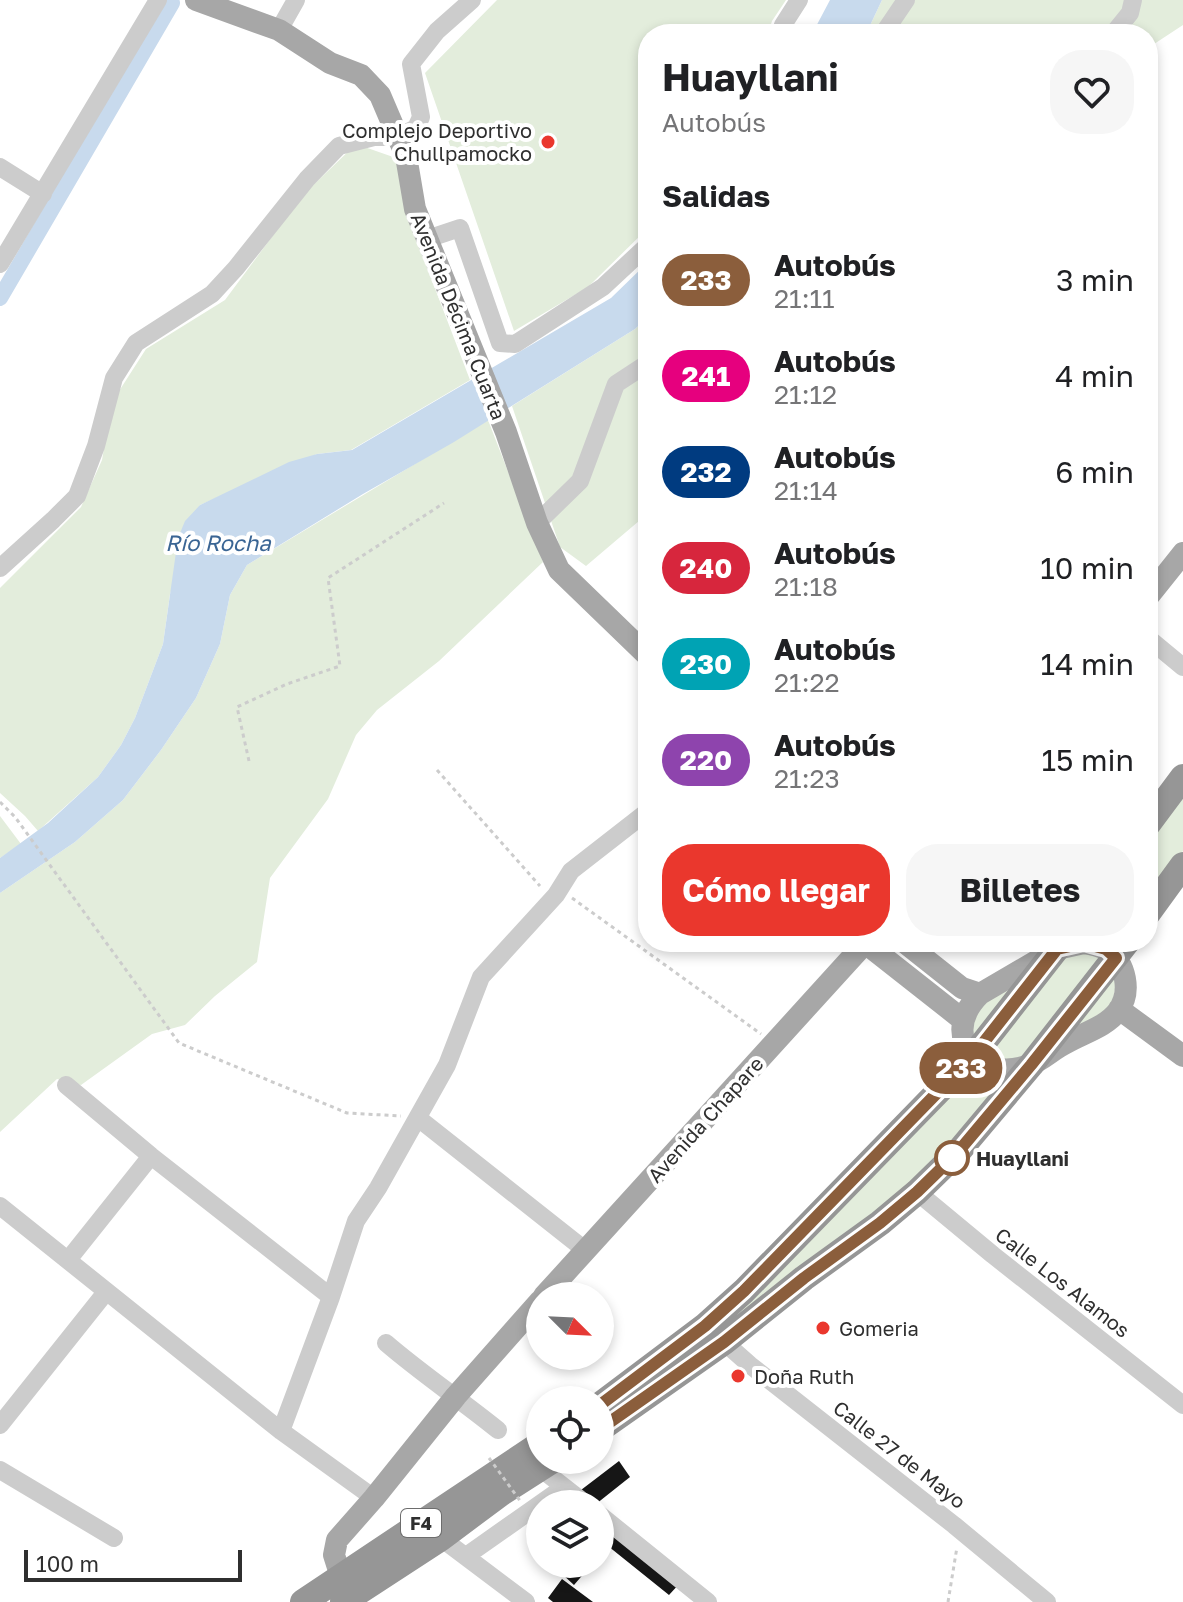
<!DOCTYPE html>
<html lang="es">
<meta charset="utf-8">
<style>
:root{--surface:#fff;--page:#f6f6f6;--text:#202124;--muted:#757577;--accent:#ea372d}
body{margin:0;font-family:"Golos Text",sans-serif;background:var(--page);color:var(--text);height:100vh;display:flex;flex-direction:column;font-size:30px;white-space:nowrap}
*{box-sizing:border-box;margin:0}
p{font-size:26px;color:var(--muted)}
.icon{flex:none;width:44px;height:44px;fill:none;stroke:currentColor;stroke-width:2;stroke-linecap:round;stroke-linejoin:round}
.map{position:relative;flex:1;overflow:hidden}
.details{position:absolute;left:638px;top:24px;width:520px;height:928px;display:flex;flex-direction:column;background:var(--surface);border-radius:32px;box-shadow:0 4px 12px #0003}
.details>*{flex:none}
.badge{padding:0 16px;border-radius:26px;font-size:28px;line-height:52px}
.needle{width:52px;rotate:114deg}
.fabs{position:absolute;left:526px;top:1282px;display:grid;gap:16px}
.fabs a{display:grid;place-items:center;width:88px;height:88px;border-radius:50%;background:var(--surface);box-shadow:0 4px 12px #0003;font-size:40px}
.scale{position:absolute;left:24px;bottom:20px;width:218px;box-sizing:border-box;padding-left:8px;border:4px solid #2f2f2f;border-top:0;font-size:22px;line-height:28px;white-space:nowrap;color:#2f2f2f;-webkit-text-stroke:6px #fff;paint-order:stroke}
.map>.badge{position:absolute;translate:-50% -50%;box-shadow:0 0 0 4px #fff}
h2{padding:0 24px;font-size:30px;line-height:72px}
.round{display:grid;place-items:center;flex:none;width:84px;height:84px;border-radius:32px;background:var(--page)}
.head{display:flex;align-items:center;justify-content:space-between;height:136px;padding:0 24px}
h1{font-size:38px;font-weight:700;line-height:60px}
.button{display:flex;gap:16px;margin-top:auto;padding:16px 24px}
.button a{flex:1;height:92px;border-radius:32px;background:var(--accent);color:#fff;font-size:32px;font-weight:700;line-height:92px;text-align:center}
.button a+a{background:var(--page);color:var(--text)}
ul{padding:0;list-style:none}
li{display:flex;align-items:center;gap:24px;height:96px;padding:0 24px}
li div{flex:1}
li b{display:block;font-size:30px}
li em{font-style:normal}
li .badge{min-width:88px;font-weight:700;text-align:center}
.map>svg:first-child{display:block}
.green{fill:#e3eddc}
.water{fill:#c8daed}
.lines{fill:none;stroke-linecap:round;stroke-linejoin:round}
.canal{stroke:#c8daed;stroke-width:16}
.building{fill:#161616}
.path{stroke:#ccc;stroke-width:3;stroke-dasharray:4 4;stroke-linecap:butt}
.minor{stroke:#ccc;stroke-width:18}
.major{stroke:#a7a7a7;stroke-width:22}
.highway{stroke:#969696;stroke-width:26}
.path-bridge{stroke:#ccc;stroke-width:3;stroke-dasharray:4 4;stroke-linecap:butt}
.line-casing{stroke:#fff;stroke-width:18}
.line{stroke:#8b5e3c;stroke-width:12}
.poi-dot{fill:#ea372d;stroke:#fff;stroke-width:3}
.stop-dot{fill:#fff;stroke:#8b5e3c;stroke-width:4}
.labels{text-anchor:middle;dominant-baseline:central;stroke-width:8;stroke-linejoin:round;paint-order:stroke}
.shield{fill:#fff;stroke:#6d6d6d;stroke-width:2}
.shield-label{font-size:18px;font-weight:bold;fill:#2f2f2f}
.poi-label{font-size:20px;fill:#2f2f2f;stroke:#fff;text-anchor:start}
.street-label{font-size:20px;fill:#2f2f2f;stroke:#fff}
.stop-label{font-size:20px;font-weight:bold;fill:#2f2f2f;stroke:#fff;text-anchor:start}
.water-label{font-size:22px;font-style:italic;fill:#3a6594;stroke:#fff}
</style>
<div class="map">
<svg width="1183" height="1602" viewBox="0 0 1183 1602">
<rect width="100%" height="100%" fill="#fff"/>
<path class="green" d="M497,0H786L772,21L768,34H648V228L588,287L514,331L425,73Z
M882,0H1183V25L1148,48V34H866Z
M356,144L396,158L405,210L470,380L351,450L317,454L200,505L170,594L163,644L135,718L121,745L98,777L38,831L25,816L0,793V588L81,507L102,460L112,402L146,349L225,300L303,195Z
M648,317V511L639,521L586,566L560,547L512,406L635,329Z
M488,420L543,562L439,661L377,710L356,735L328,799L270,878L257,962L215,996L185,1025L152,1034L81,1085L57,1079L0,1132V893L75,842L123,800L161,750L196,698L220,644L230,595L247,565Z
M1183,791V851L1148,898V837Z
M0,816L21,844L0,858Z
M1078,951L1105,958L1028,1056L1010,1062L982,1056L1060,959Z
M1115,972L1117,977L1112,1008L1064,1035Z
M1028,976L973,1042C963,1003 1001,991 1028,976Z
M973,1065L1009,1074L929,1167L884,1210L708,1341Z"/>
<path class="water" d="M830,0H882L866,34H812Z
M648,262V317L635,329L454,442L363,494L247,565L230,595L220,644L196,698L161,750L123,800L75,842L0,893V858L48,823L98,777L121,745L135,718L163,644L178,538L185,521L200,505L289,462L317,454L352,450L611,298Z"/>
<g class="lines">
<path class="canal" d="M0,298L172,3"/>
</g>
<path class="building" d="M619,1461L630,1477L596,1504L581,1490Z
M605,1522L680,1583L669,1595L608,1546L600,1555V1529Z
M570,1564H592L574,1585L562,1574Z
M562,1579L593,1602H553L548,1598Z"/>
<g class="lines">
<path class="path" d="M249,761L237,707L287,684L340,666L328,578L444,503
M437,770L540,886
M0,802L15,817L179,1043L347,1113L401,1116
M572,898L761,1034
M948,1602L957,1547"/>
<path class="minor" d="M279,30L296,0
M780,34L783,25L799,0
M883,34L906,0
M1113,34L1130,13L1133,0
M0,167L43,194
M427,239L460,228L500,343L515,344L603,287L648,245
M0,264L158,0
M537,523L580,481L616,384L648,363
M0,568L53,520L77,496L96,446L114,378L136,343L212,294L236,268L307,179L339,146L374,137H398L416,128L421,117L411,64L437,31L472,0
M1148,638L1183,667
M66,1085L151,1156L331,1297
M418,1118L585,1250
M917,1192L993,1255L1183,1405
M0,1206L281,1431L374,1498
M68,1260L151,1156
M724,1342L750,1365L954,1525L1047,1602
M386,1343C422,1374 461,1400 498,1430
M0,1425L106,1292
M281,1431L331,1297L356,1221L378,1188L447,1065L481,977L556,895L571,871L648,811
M540,1468L586,1504
M0,1470L114,1538
M600,1515L708,1602
M441,1538L526,1602
M466,1556L564,1487"/>
<path class="major" d="M196,0L279,30L330,63L361,75L380,95L406,156L415,209L506,432L537,523L559,570L648,656
M1148,597L1183,553
M864,942L963,1020
M904,942L962,988L980,994
M1084,943C1092,944 1100,946 1107,950C1126,963 1132,992 1118,1011C1106,1027 1083,1033 1066,1043C1053,1049 1042,1061 1029,1065C1006,1074 975,1070 965,1044C958,1025 966,1008 980,994L1057,949Z
M1119,1009L1183,1056
M544,1296L866,942
M341,1577L334,1555L337,1540L374,1498L456,1396L540,1301"/>
<path class="highway" d="M1148,824L1183,777
M1148,913L1183,865
M600,1405L705,1326L744,1291L973,1056L1062,942
M600,1429L724,1342L804,1278L880,1223L917,1192L958,1152L1031,1065L1127,942
M303,1602L540,1444
M343,1602L441,1538L500,1494L553,1460"/>
<path class="path-bridge" d="M489,1458L521,1502"/>
</g>
<g class="lines">
<g class="line-casing">
<path id="line" d="M600,1405L705,1326L744,1291L973,1056L1057,949L1084,943L1106,949L1116,958L1031,1065L958,1152L917,1192L880,1223L804,1278L724,1342L600,1429"/>
</g>
<use href="#line" class="line"/>
</g>
<g class="poi-dot">
<circle cx="548" cy="142" r="8"/>
<circle cx="823" cy="1328" r="8"/>
<circle cx="738" cy="1376" r="8"/>
</g>
<circle class="stop-dot" cx="952" cy="1158" r="16"/>
<g class="labels">
<rect class="shield" x="401" y="1509" width="40" height="28" rx="6"/>
<g class="shield-label">
<text x="421" y="1523">F4</text>
</g>
<g class="poi-label">
<text x="532" y="130" text-anchor="end">Complejo Deportivo<tspan x="532" dy="23">Chullpamocko</tspan></text>
<text x="839" y="1328">Gomeria</text>
<text x="754" y="1376">Doña Ruth</text>
</g>
<g class="street-label">
<text transform="translate(459 316) rotate(68)">Avenida Décima Cuarta</text>
<text transform="translate(705 1119) rotate(-48)">Avenida Chapare</text>
<text transform="translate(1063 1282) rotate(38)">Calle Los Alamos</text>
<text transform="translate(900 1454) rotate(38)">Calle 27 de Mayo</text>
</g>
<g class="stop-label">
<text x="976" y="1158">Huayllani</text>
</g>
<g class="water-label">
<text x="218" y="542">Río Rocha</text>
</g>
</g>
</svg>
<div class="fabs">
<a><svg class="needle" viewBox="-14 -14 28 28"><path d="M0-13l5 13h-10z" fill="#e53935"/><path d="M0 13l5-13h-10z" fill="#757577"/></svg></a>
<a><svg class="icon" aria-label="locate" viewBox="0 0 24 24"><circle cx="12" cy="12" r="6"/><path d="M12 2v4M12 18v4M2 12h4M18 12h4"/></svg></a>
<a><svg class="icon" aria-label="layers" viewBox="0 0 24 24"><path d="M12 4l9 5-9 5-9-5zM3 14l9 5 9-5"/></svg></a>
</div>
<div class="scale">100 m</div>
<b class="badge" style="left:961px;top:1068px;background:#8b5e3c;color:#fff">233</b>
<section class="details">
<div class="head"><div><h1>Huayllani</h1><p>Autobús</p></div><a class="round"><svg class="icon" aria-label="heart" viewBox="0 0 24 24"><path d="M12 20l-8-8c-3-5 5-10 8-4 3-6 11-1 8 4z"/></svg></a></div>
<h2>Salidas</h2>
<ul>
<li><span class="badge" style="background:#8b5e3c;color:#fff">233</span><div><b>Autobús</b><p>21:11</p></div><em>3 min</em></li>
<li><span class="badge" style="background:#e6007e;color:#fff">241</span><div><b>Autobús</b><p>21:12</p></div><em>4 min</em></li>
<li><span class="badge" style="background:#003b80;color:#fff">232</span><div><b>Autobús</b><p>21:14</p></div><em>6 min</em></li>
<li><span class="badge" style="background:#d7263d;color:#fff">240</span><div><b>Autobús</b><p>21:18</p></div><em>10 min</em></li>
<li><span class="badge" style="background:#00a3b4;color:#fff">230</span><div><b>Autobús</b><p>21:22</p></div><em>14 min</em></li>
<li><span class="badge" style="background:#8e44ad;color:#fff">220</span><div><b>Autobús</b><p>21:23</p></div><em>15 min</em></li>
</ul>
<div class="button"><a>Cómo llegar</a><a>Billetes</a></div>
</section>
</div>
